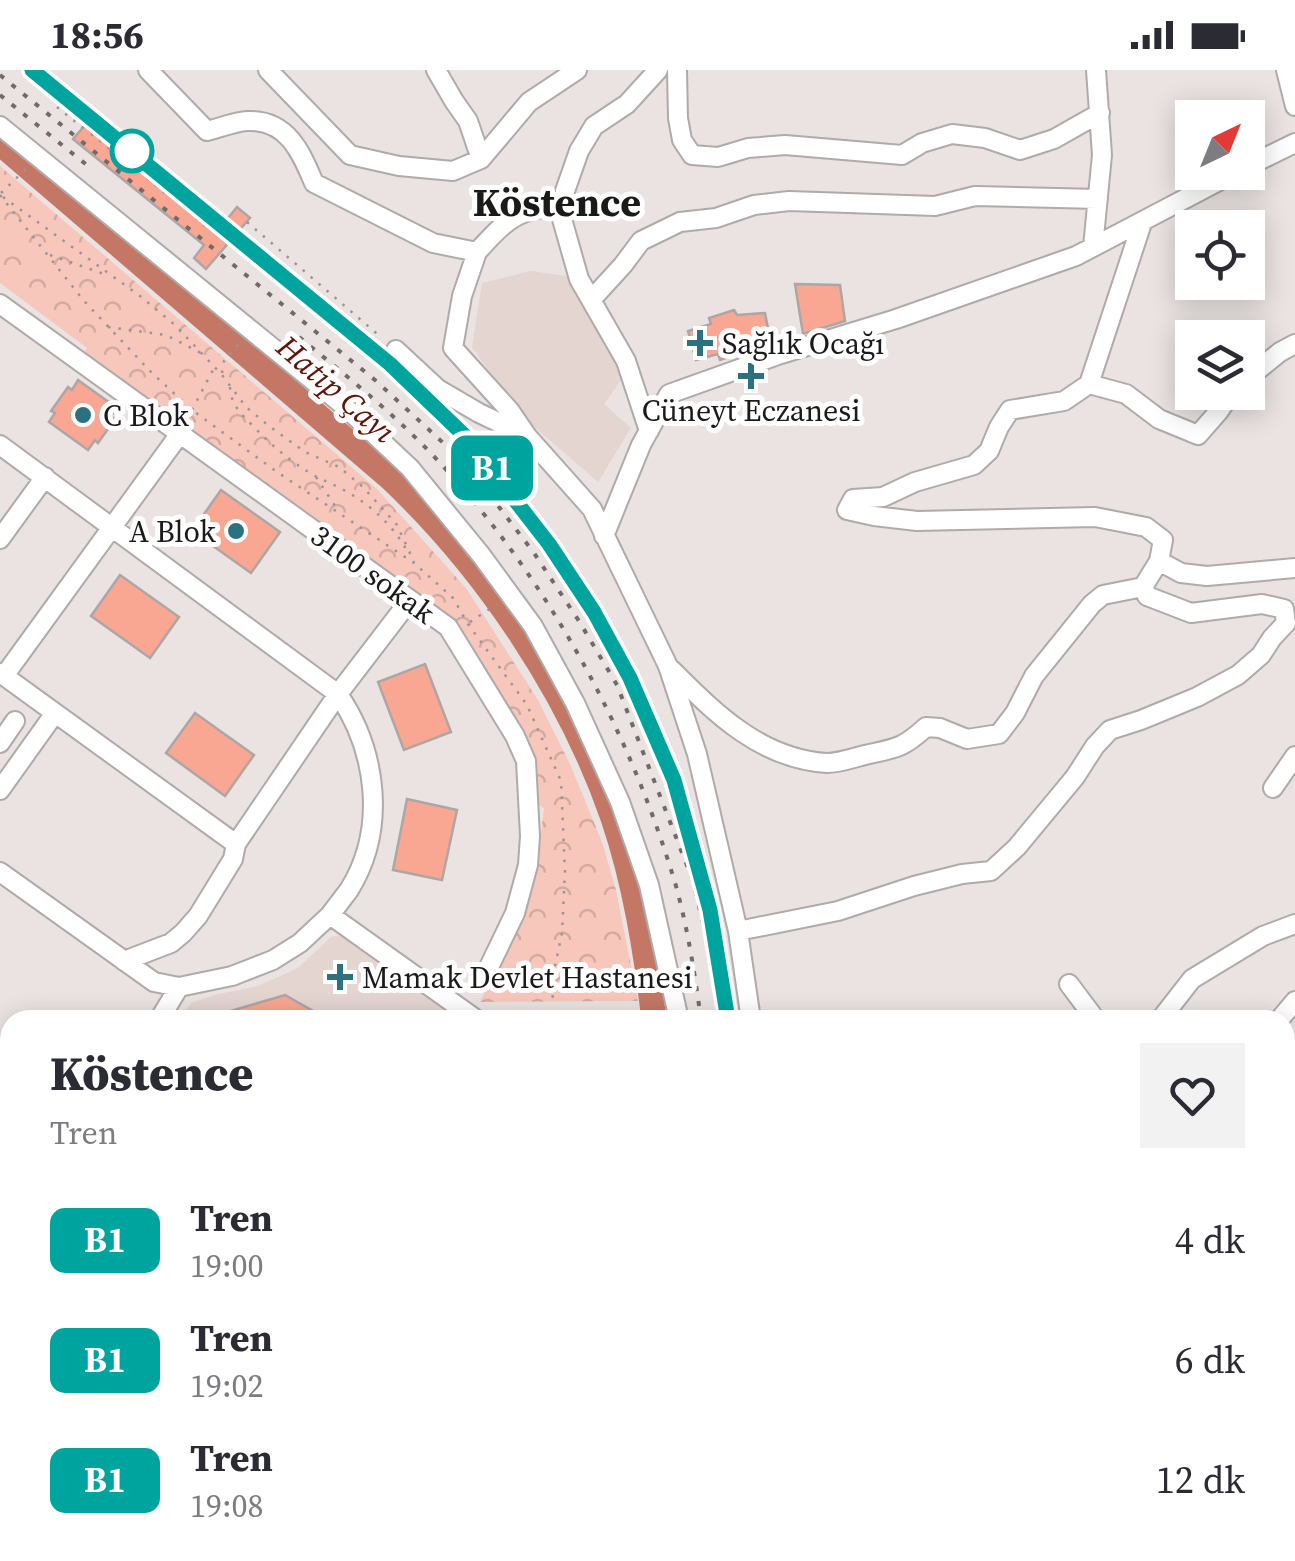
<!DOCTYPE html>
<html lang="tr">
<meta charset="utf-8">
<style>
:root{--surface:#fff;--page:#f2f2f3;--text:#2b2b33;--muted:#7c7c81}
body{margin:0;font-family:"Source Serif 4",serif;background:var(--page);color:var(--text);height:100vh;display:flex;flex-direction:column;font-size:38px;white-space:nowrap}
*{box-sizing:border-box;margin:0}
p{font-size:32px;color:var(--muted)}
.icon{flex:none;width:55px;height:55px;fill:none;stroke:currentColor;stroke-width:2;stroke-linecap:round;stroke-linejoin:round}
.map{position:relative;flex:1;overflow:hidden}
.panel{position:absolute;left:0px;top:940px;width:1295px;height:552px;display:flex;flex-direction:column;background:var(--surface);border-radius:30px 30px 0 0;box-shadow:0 5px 25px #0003}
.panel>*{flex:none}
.badge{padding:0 20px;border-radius:15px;font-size:35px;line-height:65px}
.needle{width:65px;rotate:43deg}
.fabs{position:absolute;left:1175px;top:30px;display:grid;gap:20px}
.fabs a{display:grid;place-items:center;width:90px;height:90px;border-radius:0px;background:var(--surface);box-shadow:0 5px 25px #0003;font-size:50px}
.map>.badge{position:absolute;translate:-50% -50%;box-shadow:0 0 0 5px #fff}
.round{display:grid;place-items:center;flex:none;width:105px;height:105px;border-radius:0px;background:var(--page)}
.summary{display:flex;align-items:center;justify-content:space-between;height:170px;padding:0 50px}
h1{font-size:48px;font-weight:800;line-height:75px}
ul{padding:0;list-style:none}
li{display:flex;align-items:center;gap:30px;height:120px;padding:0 50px}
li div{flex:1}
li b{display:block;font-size:38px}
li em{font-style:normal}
li .badge{min-width:110px;font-weight:700;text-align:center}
.status{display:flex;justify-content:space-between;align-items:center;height:70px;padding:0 50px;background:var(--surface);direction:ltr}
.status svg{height:28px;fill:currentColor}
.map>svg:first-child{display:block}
.built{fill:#e4d5d1}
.forest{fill:url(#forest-crowns)}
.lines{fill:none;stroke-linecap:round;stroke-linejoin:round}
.river{stroke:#c57765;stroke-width:25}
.building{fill:#f9a793;stroke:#aca6a5;stroke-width:2.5}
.minor-casing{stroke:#b0aaa9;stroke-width:22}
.highway-casing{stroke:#c4c3c3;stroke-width:32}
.path{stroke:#9a9594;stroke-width:2.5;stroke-dasharray:2.5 8;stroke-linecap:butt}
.minor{stroke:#fff;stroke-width:18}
.highway{stroke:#fdb2a0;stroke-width:28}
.rail{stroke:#6f6b6a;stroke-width:4;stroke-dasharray:5 10;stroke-linecap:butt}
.line-casing{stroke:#fff;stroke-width:22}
.line{stroke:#00a49f;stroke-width:15}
.stop-dot{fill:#fff;stroke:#00a49f;stroke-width:5}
.poi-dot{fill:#2b717f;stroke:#fff;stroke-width:4}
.labels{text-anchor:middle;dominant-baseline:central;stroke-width:10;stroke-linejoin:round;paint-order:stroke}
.poi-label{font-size:30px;fill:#1c1a19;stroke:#fff;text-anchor:start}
.street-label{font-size:30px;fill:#1c1a19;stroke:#fff}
.water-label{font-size:32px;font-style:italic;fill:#5d1607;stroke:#fff}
.district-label{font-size:40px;font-weight:bold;fill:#1c1a19;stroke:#fff}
</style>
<div class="status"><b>18:56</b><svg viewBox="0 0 49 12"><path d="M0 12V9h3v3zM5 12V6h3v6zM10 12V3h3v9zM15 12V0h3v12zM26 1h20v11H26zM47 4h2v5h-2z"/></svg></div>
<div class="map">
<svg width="1295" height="1491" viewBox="0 0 1295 1491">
<defs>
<pattern id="forest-crowns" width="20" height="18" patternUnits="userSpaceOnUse" patternTransform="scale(2.5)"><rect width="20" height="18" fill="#f7c7bc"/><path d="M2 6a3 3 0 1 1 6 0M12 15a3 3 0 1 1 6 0" fill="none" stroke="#d3aaa1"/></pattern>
</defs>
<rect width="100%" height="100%" fill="#eae3e2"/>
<path class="built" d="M530,201L567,206L626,303L604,334L631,358L598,412L516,341L472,277L482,213Z
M343,865L465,950H179L191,933L218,924L258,916L298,898L331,867Z"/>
<path class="forest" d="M0,96L377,419L466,518L538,630L570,694L602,772L616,820L638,931L480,932L528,834L538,788L544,738L536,734L466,574L82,285L87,278L0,213Z"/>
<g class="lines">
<path class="river" d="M0,73L389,407C485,497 570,623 613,748C635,813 646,882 654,950
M576,1491L587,1482"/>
</g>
<path class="building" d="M93,46L224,153L237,137L250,148L206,199L194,188L204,175L73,69Z
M795,214L840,215L845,251L803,264Z
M734,240L737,245L765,243L771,274L720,290L718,284L696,290L688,261L711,254L709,248Z
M78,310L117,338L111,346L115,349L98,373L95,370L88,380L49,352L55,343L51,341L68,317L72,320Z
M221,420L280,462L251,503L192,461Z
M120,505L179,547L150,588L91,546Z
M425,594L451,662L404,680L378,612Z
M195,643L254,685L225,726L166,683Z
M407,729L457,740L442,810L393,800Z
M285,925L329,950H211L210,947Z"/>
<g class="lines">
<g class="minor-casing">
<path id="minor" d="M148,0L207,61C219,58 234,52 247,51C287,49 301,82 314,113L433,173L477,182C507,149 518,138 563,136
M268,0L350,85L399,96L453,101L481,89L529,32L577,0
M436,0L454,31L468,51L481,89
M677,0L678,48L682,70L692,85L718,87L748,78L785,75L902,85L922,73L952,64L985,68L1020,80L1054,69L1100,43
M1286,0L1295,36
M0,56L343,335L410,398L481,485L533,556L575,633L620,732L649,815L679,950
M1248,96L1295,73
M1093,177L1102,85L1096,0
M477,182L462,226L453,278L510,341L527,366
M591,230L623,195L641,171L680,152L716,148L754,135L789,131L935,136L975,126L1098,129
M0,234L448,557L515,666L526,691L530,766L528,795L515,843L489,897
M396,280L438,319L479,343L527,366L592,439L668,596L697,684L738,861L751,950
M1248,308L1280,282L1295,274
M1089,314L1126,324L1159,349L1198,365L1219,341L1232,322
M649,361L626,291L579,209L562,149L565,121L579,81L594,56L627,34L658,0
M0,375L338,624C377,681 387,759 349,820C343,828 336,837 330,845
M604,466L641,375L669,324L778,285L896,249L1076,186L1236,102
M0,469L45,407
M1159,491L1181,503L1207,506L1295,498
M672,600C716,644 761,689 827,693C839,693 853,688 865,685C896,678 902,679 926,657L940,658L967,669L999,664L1015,643L1034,606L1092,534L1103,525L1143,517
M0,603L236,774
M4,606L179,365
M0,673L15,651
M1273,718L1295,686
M0,720L55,643
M0,802L154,912L179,917L232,906L273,890L300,873L330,845L477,950
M738,861L838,841L914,816L962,804L991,801L1017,777L1075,707L1095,676L1110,660L1141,650L1197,627L1238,605L1261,585L1272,568L1286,553L1284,539L1262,534L1191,543L1147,526L1143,517L1159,491L1163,470L1146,457L1095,447L917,451L874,446L847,440L853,429L883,427L915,412L974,395L989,381L999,357L1010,340L1064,331L1089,314L1142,153
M124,891L171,873L183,863L198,846L233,789L236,774L338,624L410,530
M1069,914L1096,950
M159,950L179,917
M1160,950L1192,909L1263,866L1295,854
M1279,950L1295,931
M1285,1125L1295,1126
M1285,1191L1295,1181
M0,1194L10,1181
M1285,1284L1295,1299
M1295,1315L1291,1359L1295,1370
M0,1416L10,1427
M1285,1454L1295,1468
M44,1482V1491
M1143,1482L1149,1491
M82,1491L89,1482
M635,1491L636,1482
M1054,1491L1066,1482"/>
</g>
<g class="highway-casing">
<path id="highway" d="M0,1249L10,1260
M0,1303L10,1315
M133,1482L141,1491
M164,1482L172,1491
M206,1482L214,1491
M232,1482L240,1491"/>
</g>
<path class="path" d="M57,37L83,58
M91,64L120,87
M139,101L167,125
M1,123L28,97
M0,125L84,231L151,302L192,340L277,402L414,493L453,528L468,554L527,635L561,711L565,802L562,863L555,896L552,935
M3,127L140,226L175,255L222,305L246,337L269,356L305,382L339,397L363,417L397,455L414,492
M180,134L205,156
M247,152L382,268
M50,185L104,204
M108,257L166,265L201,283
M222,303L224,291L240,273
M230,317C231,335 241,344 253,356C272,376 291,392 315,406C329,413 344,419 357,428C377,441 394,458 406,479
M192,340L214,298
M316,407L339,442
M470,552L497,534"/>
<use href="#minor" class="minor"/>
<use href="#highway" class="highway"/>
<path class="rail" d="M32,0L389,294L467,367L549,473L594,542L630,608L674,710L691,769
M0,5L375,310L452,381L496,433L534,483L579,551L617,615L693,811L708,874L719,950
M0,25L93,100
M299,267C348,307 398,347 441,394C550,513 630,661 676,816C688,860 695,905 701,950
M842,1482L845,1491
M861,1482L864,1491"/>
</g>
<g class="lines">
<g class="line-casing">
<path id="line" d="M32,0L390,294L466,367L549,474L594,542L630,608L674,710L710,840L728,950"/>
</g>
<use href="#line" class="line"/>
</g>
<circle class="stop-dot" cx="132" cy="81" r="20"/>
<g class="poi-dot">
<path d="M695 258h10v10h10v10h-10v10h-10v-10h-10v-10h10z"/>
<path d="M746 291h10v10h10v10h-10v10h-10v-10h-10v-10h10z"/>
<circle cx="83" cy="345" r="10"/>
<circle cx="236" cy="461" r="10"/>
<path d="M335 892h10v10h10v10h-10v10h-10v-10h-10v-10h10z"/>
</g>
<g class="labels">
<g class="poi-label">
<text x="722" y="273">Sağlık Ocağı</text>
<text x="751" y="340" text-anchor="middle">Cüneyt Eczanesi</text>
<text x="103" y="345">C Blok</text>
<text x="216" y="461" text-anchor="end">A Blok</text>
<text x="362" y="907">Mamak Devlet Hastanesi</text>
</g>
<g class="street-label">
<text transform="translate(373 504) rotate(36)">3100 sokak</text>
</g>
<g class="water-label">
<text transform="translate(336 319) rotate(41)">Hatip Çayı</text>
</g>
<g class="district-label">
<text x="557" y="132">Köstence</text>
</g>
</g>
</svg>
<div class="fabs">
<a><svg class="needle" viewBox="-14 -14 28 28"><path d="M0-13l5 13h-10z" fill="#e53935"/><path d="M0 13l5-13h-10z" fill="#7c7c81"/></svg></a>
<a><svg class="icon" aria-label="locate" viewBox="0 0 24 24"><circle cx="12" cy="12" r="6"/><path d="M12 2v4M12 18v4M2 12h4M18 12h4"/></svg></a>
<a><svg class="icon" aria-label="layers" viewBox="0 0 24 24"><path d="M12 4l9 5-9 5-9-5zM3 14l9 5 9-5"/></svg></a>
</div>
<b class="badge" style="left:492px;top:398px;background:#00a49f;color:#fff">B1</b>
<section class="panel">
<div class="summary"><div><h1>Köstence</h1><p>Tren</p></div><a class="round"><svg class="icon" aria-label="heart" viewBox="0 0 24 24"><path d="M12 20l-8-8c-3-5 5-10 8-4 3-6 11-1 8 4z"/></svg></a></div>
<ul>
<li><span class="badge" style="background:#00a49f;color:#fff">B1</span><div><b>Tren</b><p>19:00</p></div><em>4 dk</em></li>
<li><span class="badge" style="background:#00a49f;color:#fff">B1</span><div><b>Tren</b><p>19:02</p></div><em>6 dk</em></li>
<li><span class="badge" style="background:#00a49f;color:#fff">B1</span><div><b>Tren</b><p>19:08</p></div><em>12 dk</em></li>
</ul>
</section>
</div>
